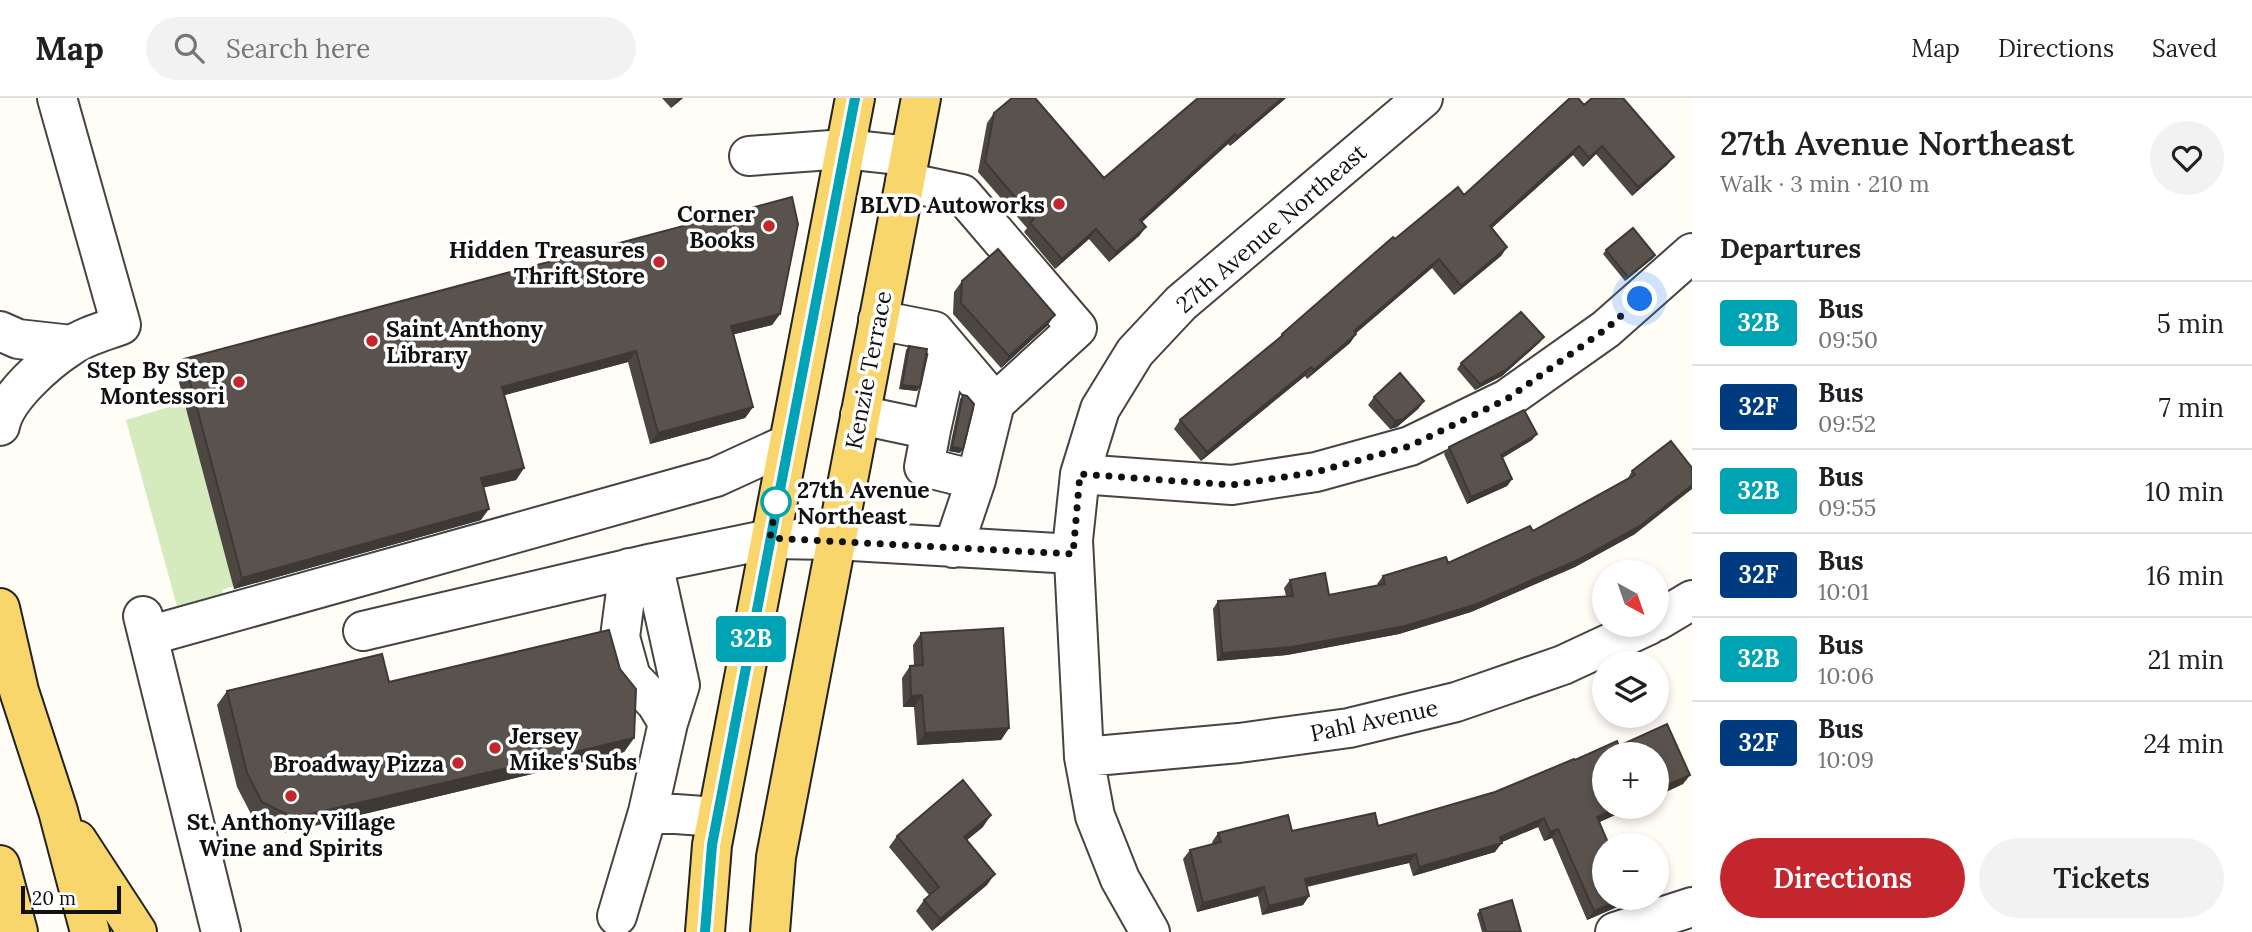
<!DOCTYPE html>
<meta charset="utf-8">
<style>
:root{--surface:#fff;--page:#f2f2f2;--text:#202124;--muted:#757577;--line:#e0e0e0;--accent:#c4262e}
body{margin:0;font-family:Lora,serif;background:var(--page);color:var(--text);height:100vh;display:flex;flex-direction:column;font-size:26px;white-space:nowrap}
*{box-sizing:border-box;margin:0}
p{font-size:23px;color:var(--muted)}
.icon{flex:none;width:38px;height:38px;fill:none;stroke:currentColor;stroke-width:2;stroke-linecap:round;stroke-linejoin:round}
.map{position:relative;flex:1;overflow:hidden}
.details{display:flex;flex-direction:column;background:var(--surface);width:560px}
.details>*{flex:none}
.badge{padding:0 14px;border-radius:5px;font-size:24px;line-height:46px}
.needle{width:46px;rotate:140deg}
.controls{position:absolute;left:1592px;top:462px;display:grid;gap:14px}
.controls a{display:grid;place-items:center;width:77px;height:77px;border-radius:50%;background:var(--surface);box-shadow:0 4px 10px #0003;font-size:35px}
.scale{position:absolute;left:21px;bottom:18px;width:100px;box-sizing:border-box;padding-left:7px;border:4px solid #111;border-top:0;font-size:19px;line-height:24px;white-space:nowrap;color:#111;-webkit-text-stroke:5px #fff;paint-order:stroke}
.you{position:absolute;width:35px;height:35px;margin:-18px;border:5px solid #fff;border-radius:50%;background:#1a73e8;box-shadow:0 0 0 10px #1a73e833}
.map>.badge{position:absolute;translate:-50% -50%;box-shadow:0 0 0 4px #fff}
h2{padding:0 28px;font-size:26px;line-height:63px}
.round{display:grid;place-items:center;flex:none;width:74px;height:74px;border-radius:37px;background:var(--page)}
.headline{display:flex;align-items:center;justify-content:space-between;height:119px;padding:0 28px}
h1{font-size:33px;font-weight:600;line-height:52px}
.button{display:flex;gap:14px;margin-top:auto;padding:14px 28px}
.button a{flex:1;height:80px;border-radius:42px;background:var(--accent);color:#fff;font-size:28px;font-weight:600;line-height:80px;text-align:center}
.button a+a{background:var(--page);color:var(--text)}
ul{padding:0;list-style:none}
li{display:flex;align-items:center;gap:21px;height:84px;padding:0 28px;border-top:2px solid var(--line)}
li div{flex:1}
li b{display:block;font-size:26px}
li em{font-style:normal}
li .badge{min-width:77px;font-weight:700;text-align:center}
header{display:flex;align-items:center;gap:42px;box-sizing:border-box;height:98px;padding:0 35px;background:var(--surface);border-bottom:2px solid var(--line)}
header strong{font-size:33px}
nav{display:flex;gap:38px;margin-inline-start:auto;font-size:24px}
.search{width:490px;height:63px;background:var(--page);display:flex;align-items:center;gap:18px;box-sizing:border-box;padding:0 24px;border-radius:38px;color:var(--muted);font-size:26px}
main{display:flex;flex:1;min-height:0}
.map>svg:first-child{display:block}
.green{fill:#d5ebbd}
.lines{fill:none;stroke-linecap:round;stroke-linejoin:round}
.minor-casing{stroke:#444;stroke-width:42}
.major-casing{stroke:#222;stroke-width:42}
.minor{stroke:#fff;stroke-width:38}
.major{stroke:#f9d66b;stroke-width:38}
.wall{fill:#4d4742}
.shaded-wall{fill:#3f3936}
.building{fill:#5a524d;stroke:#3f3936;stroke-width:2}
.line-casing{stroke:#fff;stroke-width:16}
.line{stroke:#00a3b4;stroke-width:10}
.walk{stroke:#111;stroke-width:7;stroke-dasharray:0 12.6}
.poi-dot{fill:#c4262e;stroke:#fff;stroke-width:2.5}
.stop-dot{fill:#fff;stroke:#00a3b4;stroke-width:3.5}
.labels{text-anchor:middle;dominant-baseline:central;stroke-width:7;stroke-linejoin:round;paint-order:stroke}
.poi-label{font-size:23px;font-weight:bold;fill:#111;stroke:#fff;text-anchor:end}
.street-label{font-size:23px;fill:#111;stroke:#fff}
.stop-label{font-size:23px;font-weight:bold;fill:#111;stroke:#fff;text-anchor:start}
</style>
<header>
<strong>Map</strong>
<div class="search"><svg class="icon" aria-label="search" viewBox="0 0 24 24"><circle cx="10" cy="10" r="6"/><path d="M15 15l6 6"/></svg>Search here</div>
<nav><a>Map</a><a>Directions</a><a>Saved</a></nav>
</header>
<main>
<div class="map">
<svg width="1692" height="834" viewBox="0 0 1692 834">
<rect width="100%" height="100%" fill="#fffdf5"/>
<path class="green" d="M185,304L234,488L222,492L224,499L178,512L126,322Z"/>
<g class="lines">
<g class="minor-casing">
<path id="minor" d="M749,58L845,51L909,58
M905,84L962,96L1077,230L995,305
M878,222L934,233L995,305L976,382L953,450
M0,233L18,241L72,247
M860,317L931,332L924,369L976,382
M0,328C5,300 46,264 71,248C85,238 105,233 121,227L57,0
M931,332L949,251
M1080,376L1232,387L1316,374L1410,348L1507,301L1606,231L1692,155
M629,470L620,539L631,579L656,605L668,625
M143,518L221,834
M1657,523L1692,502
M363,533L653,465
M148,538L716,379L788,346
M1084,659L1239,645L1349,630L1456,604L1563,567L1649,527
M648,714L717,719
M617,818L648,714L668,625L680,587L653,465L770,441L835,442L1073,456
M1150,834L1120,781L1095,718L1084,659L1073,442L1080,376L1100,311L1135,254L1181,205L1423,0
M1615,834L1692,809"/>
</g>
<g class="major-casing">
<path id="major" d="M0,510L19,593L58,713L90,834
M77,742L137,834
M0,767L18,834
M705,834L712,747L855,0
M770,834L776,759L921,0"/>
</g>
<use href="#minor" class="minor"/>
<use href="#major" class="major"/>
</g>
<path class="wall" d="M662,0H683L671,10Z
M1198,0H1286L1230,48L1228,46L1142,124L1146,129L1139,138L1109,164L1089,141L1055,171L1024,134L1027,130L978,74L987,25L994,15L1104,80Z
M1584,7L1674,59L1667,67L1632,98L1596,56L1583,69L1573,57L1492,130L1507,149L1501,158L1454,197L1432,170L1356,235V236L1350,245L1307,281L1305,278L1201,363L1174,331L1180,322L1278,242L1282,236L1395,141L1464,97Z
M1606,152L1655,157L1652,161L1625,183L1603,156Z
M962,183L1047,228L1001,270L953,216L954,194Z
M780,216L772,227L734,236L753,309L745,320L650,346L628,264L504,297L524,370L516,382L484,389L481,422L234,491L176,273L184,261Z
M1544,239L1539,245L1502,278L1475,292L1457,271L1461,265Z
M909,248L917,293L899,291L906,252Z
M963,297L960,355L949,353L960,301Z
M1374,299L1424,303L1418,311L1397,329L1390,331L1368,307Z
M1532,342L1502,360L1512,381L1507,388L1467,406L1444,356L1449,349Z
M1671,343L1635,436L1575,469L1471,514L1399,536L1287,557L1217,563L1213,511L1218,503L1286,498L1284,490L1290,482L1329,497L1378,487L1377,486L1383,478L1448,465L1533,433L1627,382L1632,373Z
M921,535L1009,630L1001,642L917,647L914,609H903L902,580L910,568H914L913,547Z
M389,584L634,640L624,654L284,735L252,718L237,689L217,607L227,593Z
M1667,626L1690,677L1683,686L1657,698V656H1605V709H1633L1599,724L1609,747H1605V800H1629L1624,806L1587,822L1552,740L1544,743L1538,729L1501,744L1495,754L1413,778L1409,765L1307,789L1309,798L1303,807L1262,817L1258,798L1197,814L1183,761L1190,752L1213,746L1212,744L1218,735L1288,717L1292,733L1375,715L1378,728L1495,694L1574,661L1575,662L1617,643L1619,648Z
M983,729L967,742L987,787L932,833L916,813L924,802L929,797L889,749L897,738Z
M1480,812L1521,834H1482L1477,816Z"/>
<path class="shaded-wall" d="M678,0H683L671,10Z
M1282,0H1286L1230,48L1237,39Z
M1235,36L1228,46L1133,132L1140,122Z
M1579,48L1573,57L1484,137L1490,128Z
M1602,48L1596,56L1583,69L1589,60Z
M1674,59L1667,67L1632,98L1638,89Z
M1146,129L1139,138L1109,164L1116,154Z
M1096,131L1089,141L1055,171L1062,161Z
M1507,149L1501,158L1454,197L1461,188Z
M1655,157L1652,161L1625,183L1628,179Z
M1439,161L1432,170L1348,242L1354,233Z
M780,216L772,227L723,239L731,228Z
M1055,217L1047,228L1001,270L1009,258Z
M1356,236L1350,245L1307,281L1314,272Z
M1544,239L1539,245L1502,278L1475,292L1480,286Z
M636,253L628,264L494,300L502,289Z
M1311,269L1305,278L1201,363L1207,354Z
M902,287L920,289L917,293L899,291Z
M1424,303L1418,311L1397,329L1390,331L1395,323Z
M753,309L745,320L650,346L658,335Z
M1537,336L1532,342L1496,364L1501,357Z
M952,349L963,351L960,355L949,353Z
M524,370L516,382L473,392L481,380Z
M1512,381L1507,388L1467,406L1471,399Z
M1692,387V391L1635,436L1575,469L1471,514L1399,536L1287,557L1217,563L1222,555Z
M489,411L481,422L234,491L242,480Z
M922,597L914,609H903L911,598Z
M1009,630L1001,642L917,647L925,635Z
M634,640L624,654L284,735L294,720Z
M1690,677L1683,686L1657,698V692Z
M1620,709H1633L1591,728L1597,719Z
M991,717L983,729L956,751L964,739Z
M1544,720L1538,729L1500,745H1502L1495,754L1413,778L1419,769L1500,739Z
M1558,731L1552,740L1544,743L1550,734Z
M1416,756L1409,765L1298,790L1305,781Z
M995,776L987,787L932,833L940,821Z
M1264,789L1258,798L1197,814L1203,805Z
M1309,798L1303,807L1262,817L1269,808Z
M1625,800H1629L1624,806L1587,822L1594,813Z"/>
<path class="building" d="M1012,0H1035L1104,80L1198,0H1282L1237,39L1235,36L1140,122L1146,129L1116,154L1096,131L1062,161L1030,125L1034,121L985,64L994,15Z
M1570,0H1578L1584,7L1592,0H1623L1674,59L1638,89L1602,48L1589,60L1579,48L1490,128L1507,149L1461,188L1439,161L1354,233L1356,236L1314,272L1311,269L1207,354L1180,322L1283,237L1282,236L1393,139L1395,141L1458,89L1464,97Z
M792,99L798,126L780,216L731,228L753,309L658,335L636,253L502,289L524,370L481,380L489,411L242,480L184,261Z
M1633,130L1655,157L1628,179L1606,152Z
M998,151L1055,217L1009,258L961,205L962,183Z
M1521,214L1544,239L1506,272L1480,286L1461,265Z
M909,248L927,251L920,289L902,287Z
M1400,275L1424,303L1403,321L1395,323L1374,299Z
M963,297L967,298L974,306L963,351L952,349Z
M1524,312L1537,336L1501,357L1512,381L1471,399L1449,349Z
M1671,343L1692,370V387L1640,428L1580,461L1477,506L1405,528L1292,549L1222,555L1218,503L1293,498L1290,482L1325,475L1329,497L1385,486L1383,478L1446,459L1448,465L1530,428L1533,433L1635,377L1632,373Z
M1003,530L1009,630L925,635L922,597L911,598L910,568L923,567L921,535Z
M609,532L620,571L636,591L634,640L294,720L262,704L247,675L227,593L382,556L389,584Z
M1667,626L1690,677L1657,692V656H1605V709H1620L1597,719L1609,747H1605V800H1625L1594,813L1558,731L1550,734L1544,720L1500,739L1502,745L1419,769L1416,756L1305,781L1309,798L1269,808L1264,789L1203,805L1190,752L1221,744L1218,735L1288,717L1292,733L1375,715L1378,728L1495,694L1574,661L1575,662L1617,643L1619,648Z
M963,682L991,717L964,739L995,776L940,821L924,802L939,789L897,738Z
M1512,802L1521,834H1486L1480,812Z"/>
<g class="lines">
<g class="line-casing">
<path id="line" d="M705,834L712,747L855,0"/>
</g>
<use href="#line" class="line"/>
<path class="walk" d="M776,404L777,402L770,440L1073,456L1080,376L1232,387L1316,374L1410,348L1507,301L1606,231L1640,201"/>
</g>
<g class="poi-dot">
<circle cx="1059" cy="106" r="7"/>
<circle cx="769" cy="128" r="7"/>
<circle cx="659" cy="164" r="7"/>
<circle cx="372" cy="243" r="7"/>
<circle cx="239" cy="284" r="7"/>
<circle cx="495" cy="650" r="7"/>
<circle cx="458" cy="665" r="7"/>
<circle cx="291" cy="698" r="7"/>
</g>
<circle class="stop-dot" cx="776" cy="404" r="14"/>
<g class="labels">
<g class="poi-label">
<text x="1045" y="106">BLVD Autoworks</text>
<text x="755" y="115">Corner<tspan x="755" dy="26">Books</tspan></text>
<text x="645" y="151">Hidden Treasures<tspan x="645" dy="26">Thrift Store</tspan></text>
<text x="386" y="230" text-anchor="start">Saint Anthony<tspan x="386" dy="26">Library</tspan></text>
<text x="225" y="271">Step By Step<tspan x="225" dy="26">Montessori</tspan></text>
<text x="509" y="637" text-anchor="start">Jersey<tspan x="509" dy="26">Mike's Subs</tspan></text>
<text x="444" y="665">Broadway Pizza</text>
<text x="291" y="723" text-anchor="middle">St. Anthony Village<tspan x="291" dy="26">Wine and Spirits</tspan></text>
</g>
<g class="street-label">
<text transform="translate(1271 130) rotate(-41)">27th Avenue Northeast</text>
<text transform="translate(868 272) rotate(-79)">Kenzie Terrace</text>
<text transform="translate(1374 622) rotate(-12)">Pahl Avenue</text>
</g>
<g class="stop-label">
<text x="797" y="391">27th Avenue<tspan x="797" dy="26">Northeast</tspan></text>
</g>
</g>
</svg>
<div class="controls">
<a><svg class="needle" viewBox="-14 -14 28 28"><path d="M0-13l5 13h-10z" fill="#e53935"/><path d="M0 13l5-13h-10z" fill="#757577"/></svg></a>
<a><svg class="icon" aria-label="layers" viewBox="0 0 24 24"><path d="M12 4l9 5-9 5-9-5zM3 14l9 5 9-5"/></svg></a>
<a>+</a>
<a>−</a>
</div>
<div class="scale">20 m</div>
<div class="you" style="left:1640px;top:201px"></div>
<b class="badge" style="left:751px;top:541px;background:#00a3b4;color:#fff">32B</b>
</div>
<section class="details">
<div class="headline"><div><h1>27th Avenue Northeast</h1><p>Walk · 3 min · 210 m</p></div><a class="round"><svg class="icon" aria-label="heart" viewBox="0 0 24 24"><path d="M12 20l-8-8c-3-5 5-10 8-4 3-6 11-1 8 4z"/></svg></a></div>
<h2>Departures</h2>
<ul>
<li><span class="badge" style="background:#00a3b4;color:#fff">32B</span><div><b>Bus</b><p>09:50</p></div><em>5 min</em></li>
<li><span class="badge" style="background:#003b80;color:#fff">32F</span><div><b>Bus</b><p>09:52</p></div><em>7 min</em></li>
<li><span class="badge" style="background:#00a3b4;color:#fff">32B</span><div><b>Bus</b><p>09:55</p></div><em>10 min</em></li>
<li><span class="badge" style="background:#003b80;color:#fff">32F</span><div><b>Bus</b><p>10:01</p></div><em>16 min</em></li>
<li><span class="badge" style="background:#00a3b4;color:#fff">32B</span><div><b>Bus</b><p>10:06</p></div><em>21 min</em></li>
<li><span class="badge" style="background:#003b80;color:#fff">32F</span><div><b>Bus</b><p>10:09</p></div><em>24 min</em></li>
</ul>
<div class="button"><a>Directions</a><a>Tickets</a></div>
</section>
</main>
